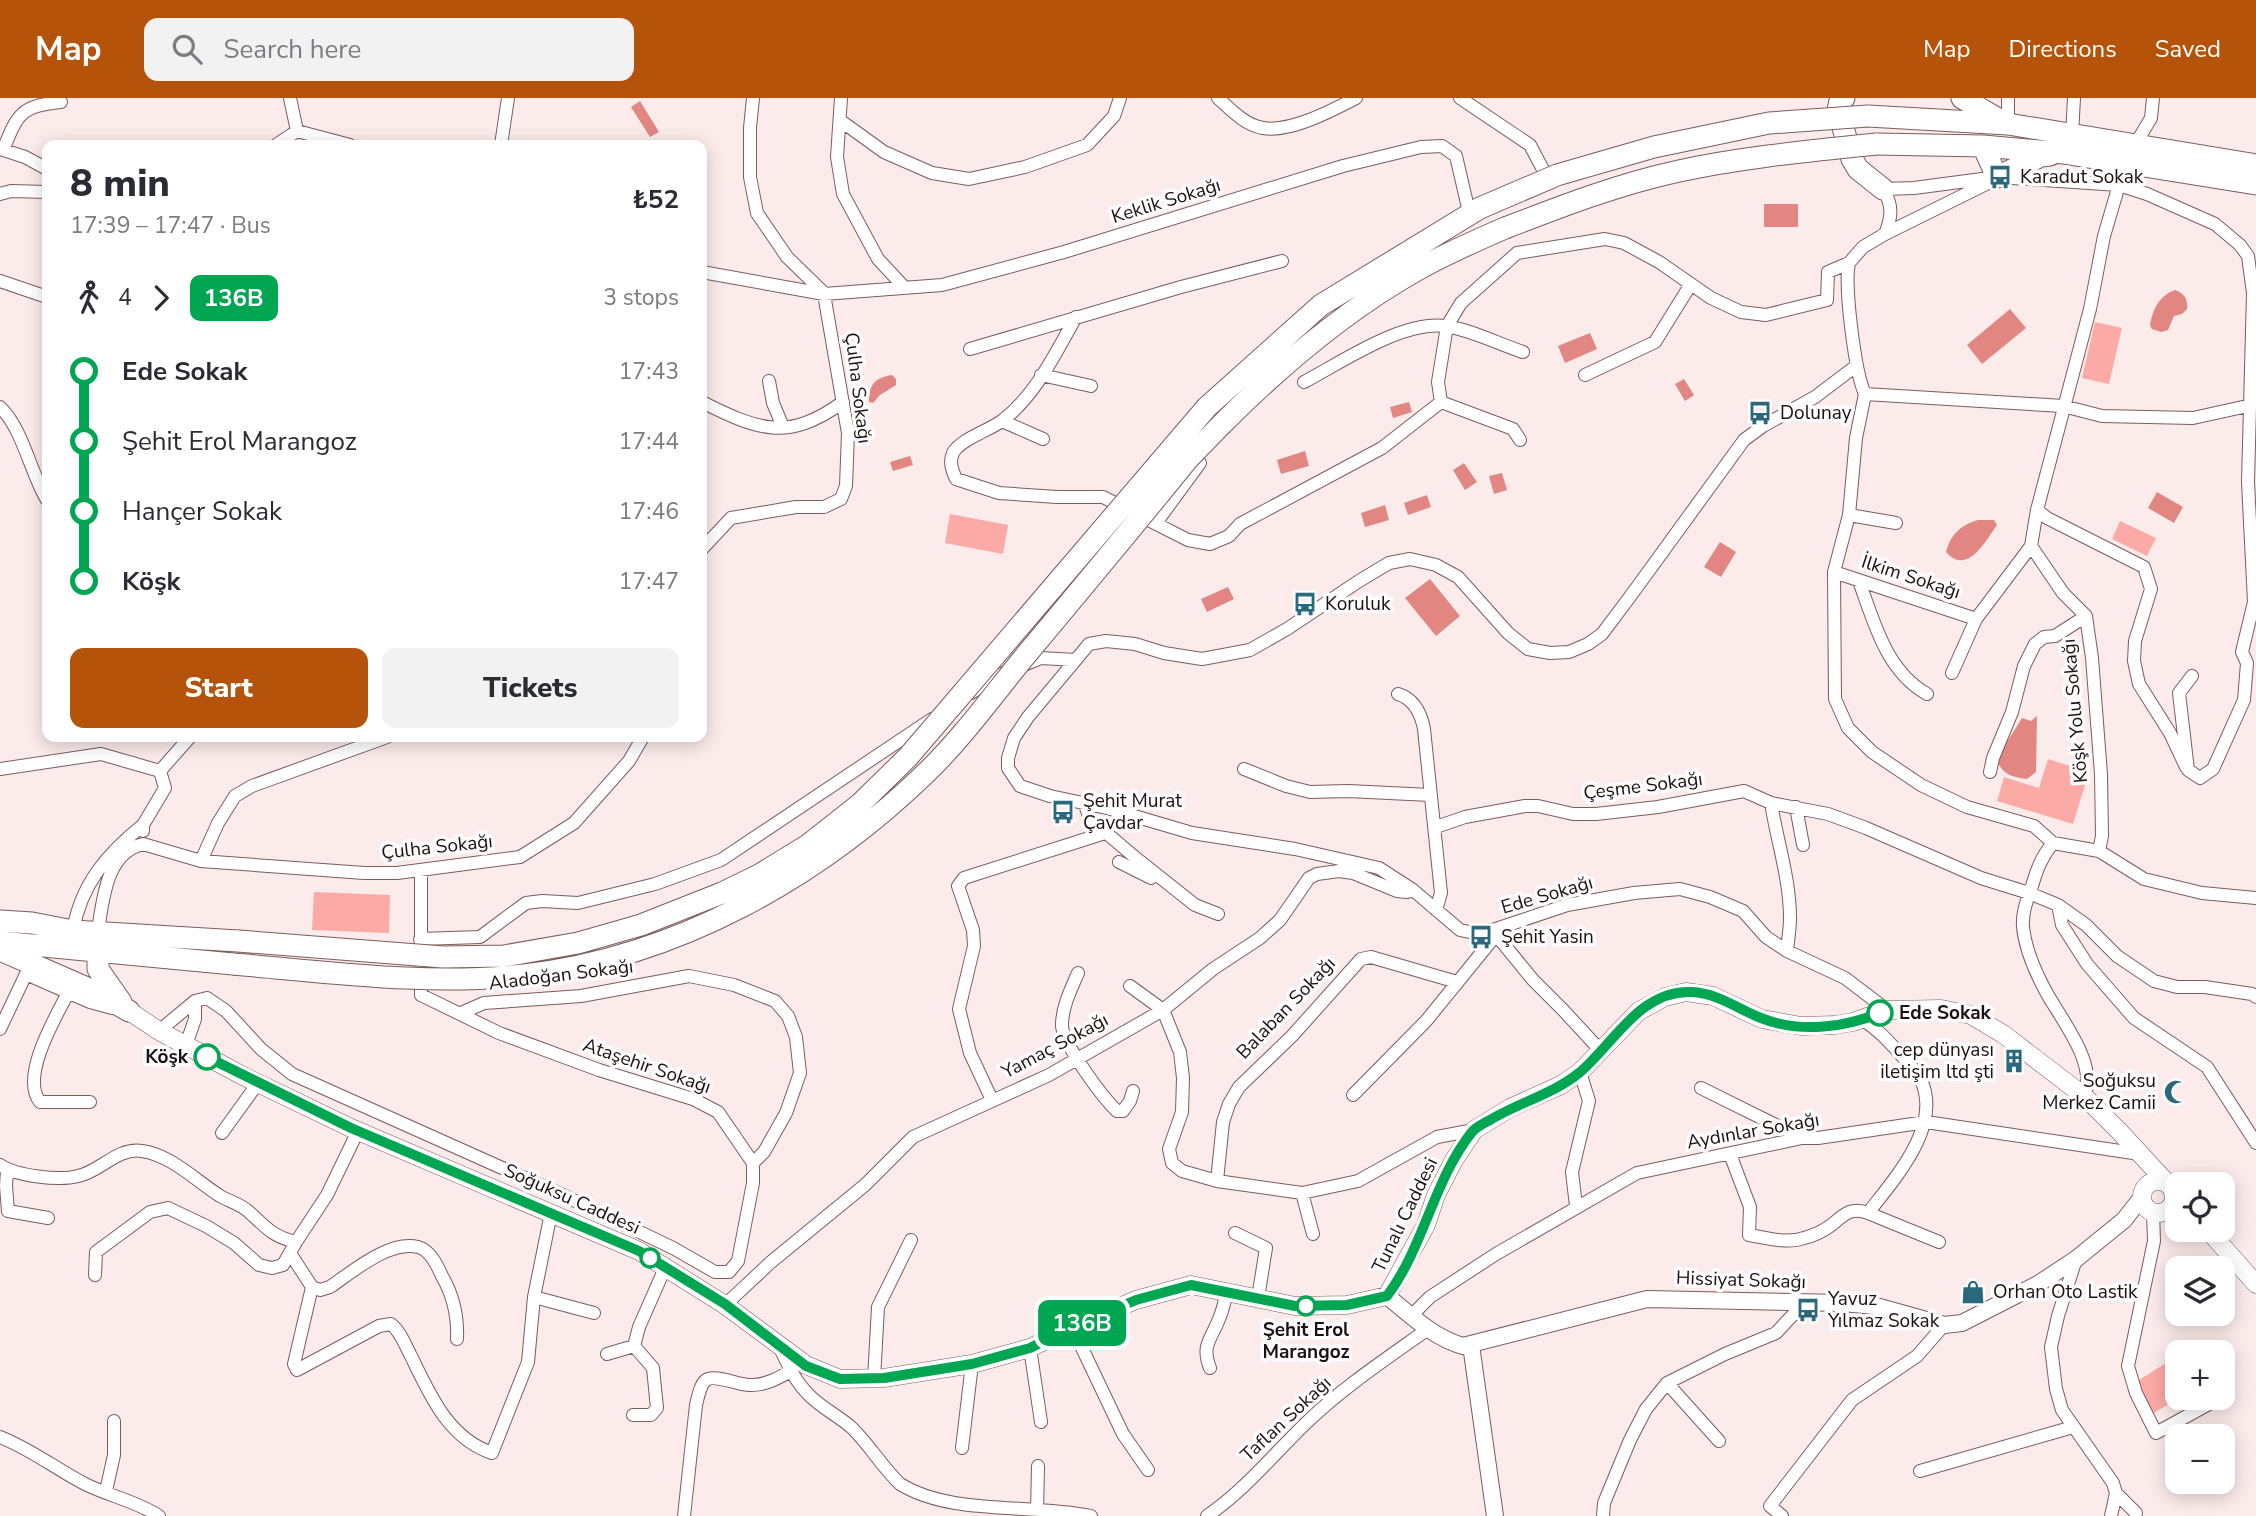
<!DOCTYPE html>
<meta charset="utf-8">
<style>
:root{--surface:#fff;--page:#f2f2f3;--text:#2b2b33;--muted:#7c7c81;--accent:#b45309}
body{margin:0;font-family:"Nunito Sans",sans-serif;background:var(--page);color:var(--text);height:100vh;display:flex;flex-direction:column;font-size:26px;white-space:nowrap}
*{box-sizing:border-box;margin:0}
p{font-size:23px;color:var(--muted)}
.icon{flex:none;width:38px;height:38px;fill:none;stroke:currentColor;stroke-width:2;stroke-linecap:round;stroke-linejoin:round}
.map{position:relative;flex:1;overflow:hidden}
.details{position:absolute;left:42px;top:42px;width:665px;height:602px;display:flex;flex-direction:column;background:var(--surface);border-radius:14px;box-shadow:0 4px 18px #0003}
.details>*{flex:none}
.badge{padding:0 14px;border-radius:10px;font-size:24px;line-height:46px}
.fabs{position:absolute;left:2165px;top:1074px;display:grid;gap:14px}
.fabs a{display:grid;place-items:center;width:70px;height:70px;border-radius:14px;background:var(--surface);box-shadow:0 4px 18px #0003;font-size:35px}
.map>.badge{position:absolute;translate:-50% -50%;box-shadow:0 0 0 4px #fff}
.legs{display:flex;align-items:center;gap:10px;height:77px;padding:0 28px;font-size:23px}
.legs p{margin-inline-start:auto}
.overview{display:flex;align-items:center;justify-content:space-between;height:119px;padding:0 28px}
h1{font-size:38px;font-weight:800;line-height:52px}
.action{display:flex;gap:14px;margin-top:auto;padding:14px 28px}
.action a{flex:1;height:80px;border-radius:14px;background:var(--accent);color:#fff;font-size:28px;font-weight:800;line-height:80px;text-align:center}
.action a+a{background:var(--page);color:var(--text)}
ul{padding:0 28px;list-style:none}
li{display:flex;align-items:center;gap:24px;height:70px;font-size:26px}
li i{display:grid;place-items:center;width:10px;height:100%;margin:0 9px;background:currentColor}
li i::after{content:'';width:18px;height:18px;margin:-9px;border:5px solid;border-radius:50%;background:var(--surface)}
li p{margin-inline-start:auto}
li:first-child i{background:linear-gradient(#0000 50%,currentColor 0)}
li:last-child i{background:linear-gradient(currentColor 50%,#0000 0)}
header{display:flex;align-items:center;gap:42px;box-sizing:border-box;height:98px;padding:0 35px;background:var(--accent);color:#fff}
header strong{font-size:33px}
nav{display:flex;gap:38px;margin-inline-start:auto;font-size:24px}
.search{width:490px;height:63px;background:var(--page);display:flex;align-items:center;gap:18px;box-sizing:border-box;padding:0 24px;border-radius:14px;color:var(--muted);font-size:26px}
.map>svg:first-child{display:block}
.green{fill:#fcaaa6}
.water{fill:#e28682}
.lines{fill:none;stroke-linecap:round;stroke-linejoin:round}
.minor-casing{stroke:#7d5c5a;stroke-width:14}
.tertiary-casing{stroke:#7d5c5a;stroke-width:18}
.secondary-casing{stroke:#7d5c5a;stroke-width:19}
.trunk-casing{stroke:#7d5c5a;stroke-width:23}
.minor{stroke:#fff;stroke-width:12}
.tertiary{stroke:#fff;stroke-width:16}
.secondary{stroke:#fff;stroke-width:18}
.trunk{stroke:#fff;stroke-width:21}
.trunk-bridge-casing{stroke:#7d5c5a;stroke-width:23;stroke-linecap:butt}
.trunk-bridge{stroke:#fff;stroke-width:21}
.line-1-casing{stroke:#fff;stroke-width:16}
.line-1{stroke:#00a651;stroke-width:10}
.stop-1-dot{fill:#fff;stroke:#00a651;stroke-width:3.5}
.labels{text-anchor:middle;dominant-baseline:central;stroke-width:7;stroke-linejoin:round;paint-order:stroke}
.poi-label{font-size:19px;fill:#1d1010;stroke:#fdfdfd;text-anchor:start}
.street-label{font-size:19px;fill:#1d1010;stroke:#fdfdfd}
.stop-label{font-size:19px;font-weight:bold;fill:#1d1010;stroke:#fdfdfd;text-anchor:start}
</style>
<header>
<strong>Map</strong>
<div class="search"><svg class="icon" aria-label="search" viewBox="0 0 24 24"><circle cx="10" cy="10" r="6"/><path d="M15 15l6 6"/></svg>Search here</div>
<nav><a>Map</a><a>Directions</a><a>Saved</a></nav>
</header>
<div class="map">
<svg width="2256" height="1418" viewBox="0 0 2256 1418">
<rect width="100%" height="100%" fill="#fbebea"/>
<path class="green" d="M2095,224L2122,230L2109,286L2082,280Z
M950,416L1008,427L1003,456L945,445Z
M2120,423L2156,440L2147,458L2112,441Z
M2048,661L2089,674L2073,726L1997,703L2004,679L2039,690Z
M314,794L390,797L389,835L312,832Z
M2177,1258V1300H2179L2154,1315L2136,1284Z"/>
<path class="water" d="M640,3L659,34L650,39L631,9Z
M1764,106H1798V129H1764Z
M2175,192C2185,196 2188,201 2187,211L2182,216L2174,218L2168,232L2161,234L2152,231L2150,227C2153,211 2159,198 2175,192Z
M2010,211L2026,230L1982,266L1967,247Z
M1590,235L1597,251L1565,265L1558,248Z
M892,277L896,281V287L880,297L873,305L869,304C869,286 875,280 892,277Z
M1684,281L1694,297L1685,303L1675,286Z
M1409,304L1412,314L1393,320L1390,309Z
M1305,353L1309,368L1281,376L1277,362Z
M910,358L913,367L893,373L890,364Z
M1464,365L1477,384L1465,392L1453,372Z
M1502,375L1507,392L1494,396L1489,378Z
M2157,394L2183,409L2174,425L2148,410Z
M1427,397L1431,409L1408,417L1404,405Z
M1385,407L1389,422L1365,429L1361,415Z
M1978,422H1994L1997,427C1985,444 1967,478 1946,454C1951,436 1961,427 1978,422Z
M1720,444L1736,454L1721,479L1704,469Z
M1430,481L1460,518L1436,538L1405,500Z
M1228,489L1234,501L1207,514L1201,501Z
M2037,618L2036,674L2027,681C2014,679 2005,678 1998,665L2002,652L2022,620L2031,623Z"/>
<g class="lines">
<g class="minor-casing">
<path id="minor" d="M290,0L297,33
M753,0L750,30V79L757,115L787,159L824,195
M841,0L837,59L843,96L878,161L904,189
M1218,0C1231,12 1245,27 1263,30C1290,35 1333,12 1356,0
M1460,0L1530,47L1548,81
M2008,0V26
M841,23L884,54L932,75L969,81L1025,69L1087,47L1114,18L1120,0
M2072,37L2074,0
M276,47L297,33L350,47
M501,47L508,0
M2135,47L2151,20L2153,0
M0,51L25,59L47,71
M3,52C18,15 21,8 61,4
M2119,87L2104,138L2090,211L2037,412L2047,420L2144,469L2151,491L2135,543L2134,563L2139,586L2170,635L2186,669
M1883,91L1914,90L1997,79L2119,87L2147,96L2215,126L2240,147L2248,158L2253,195L2248,384L2254,504L2242,554L2247,565L2244,602L2213,671L2200,680L2188,672L2179,595L2192,578
M1883,91C1893,107 1892,119 1885,136
M0,96L11,93L47,94
M702,174L824,196L942,187L1064,154L1343,68L1421,49L1442,48L1456,58L1469,114
M0,183L47,199
M1076,219C1056,254 1036,297 1003,322C991,332 960,341 953,355C949,364 952,372 956,381L999,395L1057,399H1103L1188,442L1210,446L1229,438L1240,426L1382,350L1441,304
M970,251L1181,189L1282,163
M1856,268L1815,299L1763,328L1744,342L1632,496L1602,536L1588,546L1569,554L1550,555L1528,551L1508,535L1458,479L1436,467L1410,461L1389,465L1359,483L1287,531L1250,552L1202,561L1164,555L1135,546L1106,543L1089,546L1028,619L1014,640L1008,660V670L1020,688L1050,698L1107,710L1192,735L1295,751L1379,770L1413,792L1460,832L1474,835L1493,832L1567,807L1634,795L1680,791L1710,799L1743,813L1766,839L1787,853L1845,880L1887,912
M1041,277L1091,288
M1585,277L1655,244L1691,186
M769,283L773,305L783,329
M1304,284C1342,264 1401,223 1445,228C1469,231 1499,246 1523,254
M1865,296L1856,340L1849,417L1834,474L1835,601L1848,630L1872,654L1921,687L1967,709L2034,728L2053,745
M1865,296L2063,308L2102,318L2193,320L2256,306
M1865,296C1855,275 1844,188 1849,165L1863,149L1885,136L1988,85
M702,304C758,332 788,344 843,304
M1441,304L1438,284L1447,228L1461,205L1517,155L1605,141L1624,145L1659,164L1711,200L1741,214L1766,217L1827,202L1828,174L1849,165
M1441,304L1513,331L1520,342
M0,309C23,331 30,374 47,402
M1002,323L1043,341
M1849,417L1896,425
M1156,425L1200,365
M2031,448L2063,495L2086,518L2092,560L2101,676L2102,738L2099,753
M702,451L731,420L796,409H824L841,401L846,388L848,335L824,196
M1834,474L1976,521
M1859,483C1874,524 1886,573 1927,596
M1952,575L1976,521L2031,448L2037,412
M971,595L999,577L1041,560L1075,562
M1398,596C1414,601 1421,615 1424,631L1441,795L1436,812
M0,671L101,656L160,673
M1244,671L1286,688L1310,694L1348,693L1430,697
M1990,674L1993,660L2012,614L2024,568L2035,546L2044,539L2055,538L2086,518
M1084,704L1090,721L1137,761L1195,807L1218,816
M1771,705C1777,743 1790,781 1790,820C1790,831 1788,842 1787,853
M1796,709L1803,747
M1436,729L1465,719L1525,708H1538L1573,716H1596L1658,709L1744,693L1771,705L1828,716L1866,730L1981,780L2029,795L2058,807L2062,827L2087,866L2134,920L2207,969L2256,1045
M143,733V727L165,690L160,673L190,639
M143,746L201,763L364,775H397L520,759L574,725L629,663L643,639
M201,763L218,725L235,698L252,688L387,639
M1119,764L1151,780
M2058,807L2086,827L2117,858L2154,883L2177,889H2205L2252,896L2256,899
M73,833C81,786 107,756 143,727
M98,833C103,801 106,755 143,746
M1493,833L1533,882L1564,913L1600,952
M420,841L480,839L526,805L542,803L578,805L655,786L721,762L932,621
M1078,875C1071,891 1062,909 1062,927C1062,945 1103,1000 1117,1013H1123L1130,1003L1133,993
M1130,888L1163,912L1180,954L1183,980L1182,1014L1169,1051L1172,1065L1182,1073L1217,1083L1302,1095L1358,1083L1437,1039L1474,1032
M68,895C55,920 20,979 40,1004H90
M461,915L484,905L581,898L689,878L734,887L775,903L788,918L796,939L800,975L786,1015L764,1054L753,1065
M0,931L26,876L90,904L112,910
M159,933L195,903L207,900L226,913L261,951L292,976L567,1099L673,1150L715,1174H729L738,1163L753,1085V1065L718,1014L693,1001L599,972L499,935L421,897V772
M186,947L195,921V903
M1701,990L1802,1040
M1353,997L1426,923L1496,837
M2084,998C2099,965 2058,918 2044,890C2035,873 2025,849 2023,829C2022,814 2027,802 2032,788C2037,771 2042,758 2053,745L2099,753L2144,781L2202,795L2256,800
M992,1002L970,955L959,911L974,848L973,832L958,788L964,780L1105,735
M222,1035L258,985
M1730,1056L1750,1109L1749,1137C1767,1140 1787,1146 1804,1140C1812,1138 1823,1133 1830,1128C1843,1118 1850,1108 1868,1115C1895,1080 1944,1027 1920,980C1916,972 1908,966 1903,959C1890,945 1879,932 1863,922
M0,1067C16,1078 59,1083 78,1078C100,1074 117,1049 142,1053C171,1057 195,1082 220,1098C229,1103 240,1106 248,1113C266,1129 271,1138 296,1144L327,1097L358,1033
M7,1072L6,1088L8,1113L48,1120
M1217,1083L1223,1024L1229,1006L1239,989L1292,938L1361,861L1371,859L1457,884
M1302,1095L1313,1136
M1576,1108L1572,1074L1589,1003L1580,974
M2153,1114L2154,1143L2128,1268L2136,1295L2156,1335L2218,1301
M1868,1115L1939,1144
M1235,1135L1266,1150L1258,1200
M290,1155L312,1189L320,1192L330,1189C352,1174 389,1142 418,1149C430,1152 437,1167 442,1178C453,1197 458,1219 457,1241
M2076,1161L2058,1218L2051,1249L2056,1291L2062,1312L2113,1385L2116,1395L2111,1418
M95,1177L96,1154L150,1114L168,1110L206,1128L234,1145L259,1167L272,1170L283,1167L296,1144
M312,1189L294,1266L297,1272L379,1228L391,1226C401,1234 405,1247 411,1258C430,1297 448,1340 492,1355L528,1264L534,1199L551,1115
M534,1199L594,1215
M725,1207L771,1164L865,1087L913,1039L1049,977L1163,912L1213,871L1260,840L1280,822L1309,780L1317,776L1339,773L1353,775L1397,793L1407,794L1413,792
M1411,1218L1430,1199L1496,1156L1637,1075L1802,1040H1818L1926,1024L2140,1056
M1072,1229L1123,1336L1148,1372
M780,1250C788,1267 795,1283 808,1296C820,1309 837,1317 851,1329C869,1346 882,1369 900,1386C952,1418 1028,1405 1091,1418
M1030,1250L1041,1324
M607,1256L634,1248
M1210,1270C1201,1247 1211,1242 1219,1221C1223,1212 1225,1202 1227,1193
M874,1281L878,1209L911,1142
M1667,1285L1719,1343
M633,1317H651L657,1310L653,1270L634,1248L639,1229L665,1170
M0,1339C31,1351 56,1371 85,1386C109,1398 136,1403 159,1418
M962,1350L972,1266
M1920,1373L2073,1329
M106,1393L114,1357V1323
M2116,1395L2136,1415
M1037,1414L1038,1368
M684,1418L696,1307C698,1299 700,1287 706,1282C714,1276 739,1287 749,1287C765,1288 778,1280 791,1273
M1207,1418C1244,1393 1273,1357 1305,1326C1342,1290 1386,1261 1428,1231
M1603,1418L1604,1405L1630,1342L1646,1311L1667,1285L1725,1256L1776,1235L1803,1206
M1782,1418L1770,1408L1852,1302L1917,1258L1944,1227"/>
</g>
<g class="tertiary-casing">
<path id="tertiary" d="M1387,1198C1410,1217 1434,1240 1463,1248L1647,1201L1842,1205L1876,1208L1944,1227L1962,1225L2038,1186L2076,1161L2124,1122L2142,1099
M1471,1247L1495,1418"/>
</g>
<g class="secondary-casing">
<path id="secondary" d="M129,913L159,933L245,979L351,1030L639,1153L725,1207L806,1267L840,1281L884,1280L972,1266L1030,1250L1072,1229L1136,1202L1191,1187L1295,1208L1347,1207L1387,1198L1426,1127L1436,1097L1454,1062L1474,1032L1510,1010L1561,987L1580,974L1639,913L1665,899L1686,894L1713,898L1762,921L1801,928L1835,927L1853,924L1887,912L1941,911L1971,917L2003,936L2084,998L2120,1034L2167,1085
M2142 1099a16 16 0 1 1 32 0a16 16 0 1 1-32 0Z
M2208,1132L2256,1186"/>
</g>
<g class="trunk-casing">
<path id="trunk" d="M1844,0L1840,3L1838,12L1852,61L1858,71L1883,91
M1962,0L2000,22
M1868,18L2008,26L2256,67
M1876,46L1983,48L2063,55L2256,86
M1983,48L1997,79L2041,58L2050,57
M1207,309L1321,207L1480,110
M1222,326C1281,267 1344,213 1417,172C1445,156 1475,143 1505,130
M0,823L32,825L73,833L238,843
M98,842V871L121,904
M0,844L233,866
M0,852L94,893L129,913"/>
</g>
<use href="#minor" class="minor"/>
<use href="#tertiary" class="tertiary"/>
<use href="#secondary" class="secondary"/>
<use href="#trunk" class="trunk"/>
<g class="trunk-bridge-casing">
<path id="trunk-bridge" d="M1480,110L1557,77L1654,49L1769,25L1868,18
M1505,130C1562,108 1619,86 1679,73C1744,59 1810,53 1876,46
M238,843L443,859L504,858L578,845L641,827L722,795L759,777L808,747L860,706L908,659L1207,309
M233,866C329,874 428,888 524,877C677,859 818,780 927,674C961,641 991,600 1021,563C1077,496 1133,429 1188,361L1222,326"/>
</g>
<use href="#trunk-bridge" class="trunk-bridge"/>
</g>
<g class="lines">
<g class="line-1-casing">
<path id="line-1" d="M207,959L351,1030L639,1153L725,1206L806,1268L840,1281L884,1280L972,1266L1030,1250L1072,1229L1136,1202L1191,1187L1295,1208L1347,1207L1387,1198C1424,1149 1434,1081 1472,1034C1476,1029 1484,1025 1490,1022C1518,1005 1553,996 1579,975C1613,947 1640,891 1692,894C1717,895 1738,911 1761,920C1799,935 1843,930 1880,915"/>
</g>
<use href="#line-1" class="line-1"/>
</g>
<defs>
<g id="bus-bare" transform="scale(1.89)"><path d="M-5-6H5V4H4V6H2V4H-2V6H-4V4H-5ZM-3.5-4V0h7V-4ZM-3.5 1.2v1.5H-2V1.2ZM2 1.2v1.5H3.5V1.2Z" fill="#2a687e" stroke="#fdfdfd" stroke-width="2.5" paint-order="stroke"/></g>
<g id="building-bare" transform="scale(1.89)"><path d="M-4-6H4V6H1V3H-1V6H-4ZM-2.5-4.3h1.7v1.8h-1.7ZM.8-4.3h1.7v1.8H.8ZM-2.5-1h1.7V.8h-1.7ZM.8-1h1.7V.8H.8Z" fill="#2a687e" stroke="#fdfdfd" stroke-width="2.5" paint-order="stroke"/></g>
<g id="mosque-bare" transform="scale(1.89)"><path d="M3.5-4.9A6 6 0 1 0 3.5 4.9A5 5 0 1 1 3.5-4.9Z" fill="#2a687e" stroke="#fdfdfd" stroke-width="2.5" paint-order="stroke"/></g>
<g id="shop-bare" transform="scale(1.89)"><path d="M-5-2.5h2.3a2.7 3.5 0 0 1 5.4 0H5L5.5 6h-11ZM-1.5-2.5h3a1.5 2.3 0 0 0-3 0Z" fill="#2a687e" stroke="#fdfdfd" stroke-width="2.5" paint-order="stroke"/></g>
</defs>
<g fill-rule="evenodd">
<use href="#bus-bare" x="2000" y="79"/>
<use href="#bus-bare" x="1760" y="315"/>
<use href="#bus-bare" x="1305" y="506"/>
<use href="#bus-bare" x="1063" y="714"/>
<use href="#bus-bare" x="1481" y="839"/>
<use href="#building-bare" x="2014" y="963"/>
<use href="#mosque-bare" x="2176" y="994"/>
<use href="#shop-bare" x="1973" y="1194"/>
<use href="#bus-bare" x="1808" y="1212"/>
</g>
<g class="stop-1-dot">
<circle cx="1880" cy="915" r="12"/>
<circle cx="207" cy="959" r="12"/>
<circle cx="650" cy="1160" r="9"/>
<circle cx="1306" cy="1208" r="9"/>
</g>
<g class="labels">
<g class="poi-label">
<text x="2020" y="79">Karadut Sokak</text>
<text x="1780" y="315">Dolunay</text>
<text x="1325" y="506">Koruluk</text>
<text x="1083" y="703">Şehit Murat<tspan x="1083" dy="22">Çavdar</tspan></text>
<text x="1501" y="839">Şehit Yasin</text>
<text x="1994" y="952" text-anchor="end">cep dünyası<tspan x="1994" dy="22">iletişim ltd şti</tspan></text>
<text x="2156" y="983" text-anchor="end">Soğuksu<tspan x="2156" dy="22">Merkez Camii</tspan></text>
<text x="1993" y="1194">Orhan Oto Lastik</text>
<text x="1828" y="1201">Yavuz<tspan x="1828" dy="22">Yılmaz Sokak</tspan></text>
</g>
<g class="street-label">
<text transform="translate(1166 103) rotate(-17)">Keklik Sokağı</text>
<text transform="translate(858 290) rotate(83)">Çulha Sokağı</text>
<text transform="translate(1911 479) rotate(18)">İlkim Sokağı</text>
<text transform="translate(2075 613) rotate(-95)">Köşk Yolu Sokağı</text>
<text transform="translate(1643 688) rotate(-7)">Çeşme Sokağı</text>
<text transform="translate(437 749) rotate(-6)">Çulha Sokağı</text>
<text transform="translate(1547 797) rotate(-16)">Ede Sokağı</text>
<text transform="translate(561 877) rotate(-7)">Aladoğan Sokağı</text>
<text transform="translate(1286 910) rotate(-46)">Balaban Sokağı</text>
<text transform="translate(1055 948) rotate(-28)">Yamaç Sokağı</text>
<text transform="translate(647 968) rotate(19)">Ataşehir Sokağı</text>
<text transform="translate(1753 1033) rotate(-10)">Aydınlar Sokağı</text>
<text transform="translate(572 1101) rotate(24)">Soğuksu Caddesi</text>
<text transform="translate(1405 1117) rotate(-64)">Tunalı Caddesi</text>
<text transform="translate(1741 1182) rotate(2)">Hissiyat Sokağı</text>
<text transform="translate(1286 1321) rotate(-43)">Taflan Sokağı</text>
</g>
<g class="stop-label">
<text x="1899" y="915">Ede Sokak</text>
<text x="188" y="959" text-anchor="end">Köşk</text>
<text x="1306" y="1232" text-anchor="middle">Şehit Erol<tspan x="1306" dy="22">Marangoz</tspan></text>
</g>
</g>
</svg>
<div class="fabs">
<a><svg class="icon" aria-label="locate" viewBox="0 0 24 24"><circle cx="12" cy="12" r="6"/><path d="M12 2v4M12 18v4M2 12h4M18 12h4"/></svg></a>
<a><svg class="icon" aria-label="layers" viewBox="0 0 24 24"><path d="M12 4l9 5-9 5-9-5zM3 14l9 5 9-5"/></svg></a>
<a>+</a>
<a>−</a>
</div>
<b class="badge" style="left:1082px;top:1225px;background:#00a651;color:#fff">136B</b>
<section class="details">
<div class="overview"><div><h1>8 min</h1><p>17:39 – 17:47 · Bus</p></div><b>₺52</b></div>
<div class="legs"><svg class="icon" aria-label="walk" viewBox="0 0 24 24"><circle cx="13" cy="4" r="2"/><path d="M13 8l-2 6 4 7M11 14l-3 7M7 12l3-4h3l4 4"/></svg>4<svg class="icon" aria-label="forward" viewBox="0 0 24 24"><path d="M9 5l7 7-7 7"/></svg><b class="badge" style="background:#00a651;color:#fff">136B</b><p>3 stops</p></div>
<ul>
<li><i style="color:#00a651"></i><b>Ede Sokak</b><p>17:43</p></li>
<li><i style="color:#00a651"></i><span>Şehit Erol Marangoz</span><p>17:44</p></li>
<li><i style="color:#00a651"></i><span>Hançer Sokak</span><p>17:46</p></li>
<li><i style="color:#00a651"></i><b>Köşk</b><p>17:47</p></li>
</ul>
<div class="action"><a>Start</a><a>Tickets</a></div>
</section>
</div>
